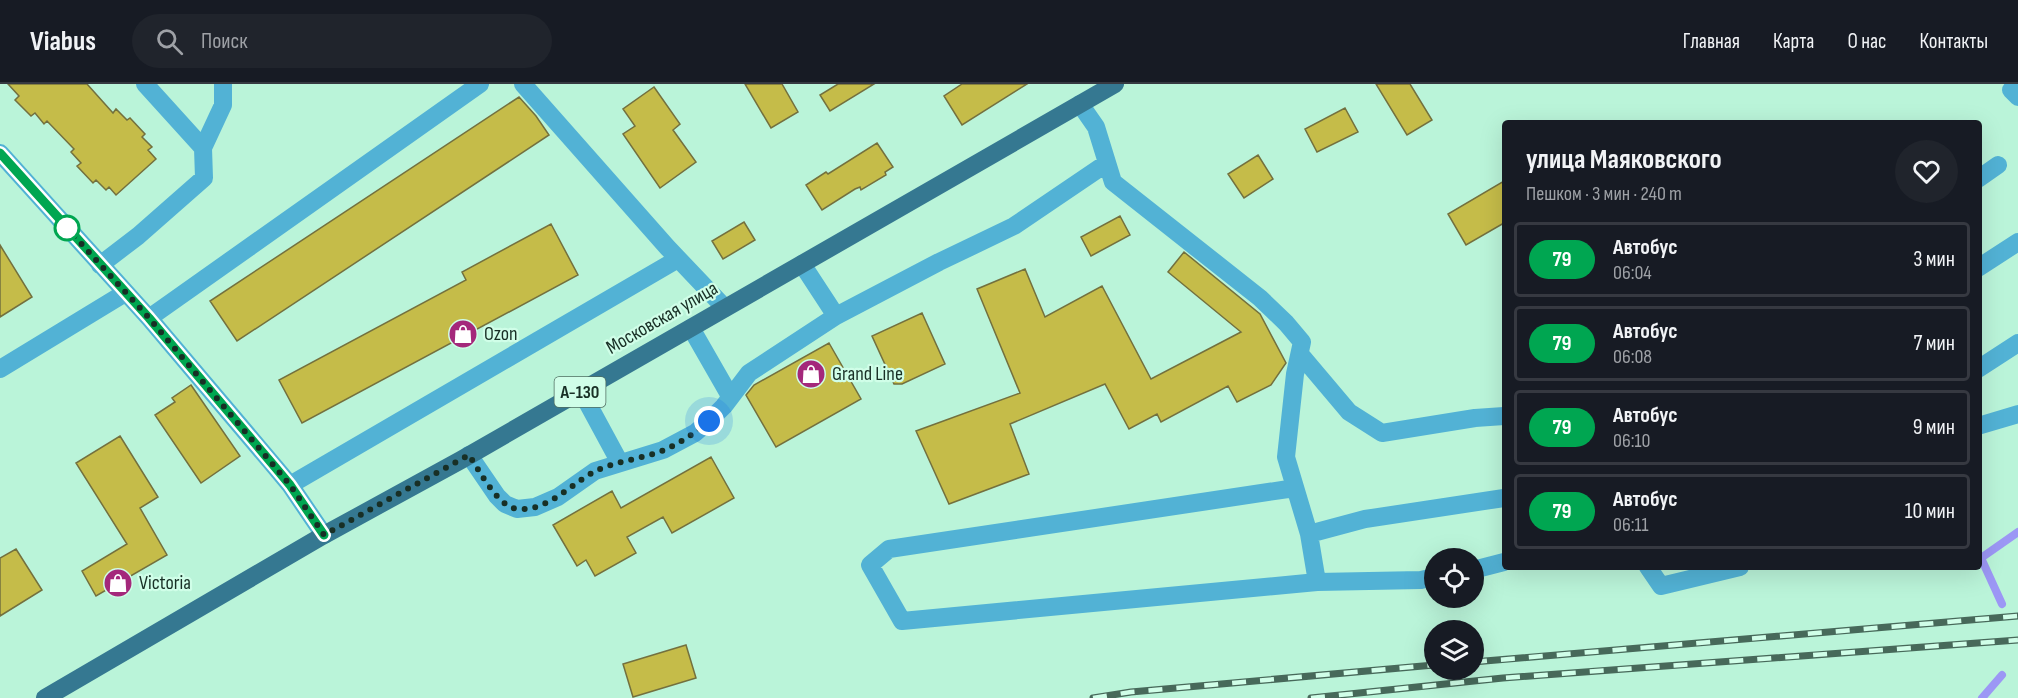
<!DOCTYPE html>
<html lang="ru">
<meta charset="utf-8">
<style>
:root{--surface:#171b24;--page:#20242c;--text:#f1f3f6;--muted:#9ea1a6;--line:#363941}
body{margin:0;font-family:"Sofia Sans Condensed",sans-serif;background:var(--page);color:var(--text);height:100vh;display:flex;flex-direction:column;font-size:22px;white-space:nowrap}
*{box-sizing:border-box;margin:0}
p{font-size:20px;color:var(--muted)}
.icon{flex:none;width:33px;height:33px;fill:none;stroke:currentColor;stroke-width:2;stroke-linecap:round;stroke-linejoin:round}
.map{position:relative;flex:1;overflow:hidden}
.drawer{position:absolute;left:1502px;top:36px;width:480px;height:450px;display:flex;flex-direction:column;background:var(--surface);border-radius:6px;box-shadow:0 6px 24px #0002}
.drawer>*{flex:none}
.badge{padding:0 12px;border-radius:20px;font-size:21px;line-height:39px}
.fabs{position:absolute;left:1424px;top:464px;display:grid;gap:12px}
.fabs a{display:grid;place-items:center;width:60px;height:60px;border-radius:50%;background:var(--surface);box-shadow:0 6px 24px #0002;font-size:30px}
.you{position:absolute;width:30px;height:30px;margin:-15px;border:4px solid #fff;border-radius:50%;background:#1a73e8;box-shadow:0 0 0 9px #1a73e833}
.map>.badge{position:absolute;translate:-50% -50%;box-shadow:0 0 0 3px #fff}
.round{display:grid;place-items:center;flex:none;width:63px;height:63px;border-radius:32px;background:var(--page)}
.headline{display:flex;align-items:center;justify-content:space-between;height:102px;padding:0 24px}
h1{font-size:28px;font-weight:700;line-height:45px}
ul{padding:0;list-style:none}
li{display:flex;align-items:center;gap:18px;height:75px;margin:0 12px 9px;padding:0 12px;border:3px solid var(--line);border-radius:6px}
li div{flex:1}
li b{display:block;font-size:22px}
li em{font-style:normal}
li .badge{min-width:66px;font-weight:700;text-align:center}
header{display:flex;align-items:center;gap:36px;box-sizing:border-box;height:84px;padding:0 30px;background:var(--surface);border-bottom:2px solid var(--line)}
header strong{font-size:28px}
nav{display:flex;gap:33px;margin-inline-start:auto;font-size:21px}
.search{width:420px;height:54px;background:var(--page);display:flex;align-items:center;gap:15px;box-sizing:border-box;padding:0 21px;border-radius:33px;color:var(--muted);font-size:22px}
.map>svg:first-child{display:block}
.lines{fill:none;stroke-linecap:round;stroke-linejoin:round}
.stream{stroke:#9c97f5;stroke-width:8}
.building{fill:#c5bc49;stroke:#73703e;stroke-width:1.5}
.minor{stroke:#52b2d5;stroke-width:18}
.major{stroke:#357891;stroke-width:18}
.rail-casing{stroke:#47695a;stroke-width:7}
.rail{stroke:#d0fee8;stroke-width:4.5;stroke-dasharray:14;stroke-linecap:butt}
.line-casing{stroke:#fff;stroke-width:14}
.line{stroke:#00a651;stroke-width:9}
.walk{stroke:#182f25;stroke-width:6;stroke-dasharray:0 10.8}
.stop-dot{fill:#fff;stroke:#00a651;stroke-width:3}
.labels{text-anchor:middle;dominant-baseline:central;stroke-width:4.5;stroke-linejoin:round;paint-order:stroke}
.shield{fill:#d0fee8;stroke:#4f6d60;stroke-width:1.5}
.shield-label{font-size:18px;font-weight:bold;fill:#182f25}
.street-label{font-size:20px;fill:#182f25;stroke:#d0fee8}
.poi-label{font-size:20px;fill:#182f25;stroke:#d0fee8;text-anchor:start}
</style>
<header>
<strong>Viabus</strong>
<div class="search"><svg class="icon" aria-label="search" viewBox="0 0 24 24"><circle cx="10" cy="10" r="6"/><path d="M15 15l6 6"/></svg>Поиск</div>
<nav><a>Главная</a><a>Карта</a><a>О нас</a><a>Контакты</a></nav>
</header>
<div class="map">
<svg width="2018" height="614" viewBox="0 0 2018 614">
<rect width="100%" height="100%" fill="#baf4d9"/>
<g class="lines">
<path class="stream" d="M2002,520L1981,474L2018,448
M1982,614L2002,591"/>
</g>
<path class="building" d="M8,0H87L113,29L116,25L127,36L130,34L145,50L142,53L152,63L148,66L156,75L116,111L109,103L106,106L96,96L93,99L77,82L81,79L71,68L74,65L47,37L44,40L35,29L31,32L15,16L19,12Z
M745,0H782L798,28L771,44Z
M838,0H874L830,27L820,11Z
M962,0H1027L962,41L944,12Z
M1376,0H1410L1432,36L1407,51Z
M654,3L680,40L673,46L696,78L660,104L623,50L635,42L623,25Z
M519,13L536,32L549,51L237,257L210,217Z
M1345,24L1358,48L1317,68L1305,45Z
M877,59L893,83L885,88L886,91L861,106L860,103L855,105L822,126L806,101L826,88L828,90Z
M1258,71L1273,95L1244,114L1228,90Z
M1504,97V139L1466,161L1448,130Z
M1120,132L1130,151L1091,172L1081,153Z
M744,138L755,156L723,175L712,157Z
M551,140L578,191L302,339L279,296L466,196L462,188Z
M0,161L32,213L0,233Z
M1184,168L1260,230L1286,279L1271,301L1237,318L1228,302L1161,338L1157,330L1129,345L1105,300L1010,340L1029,390L949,420L916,347L1020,309L977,205L1025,185L1045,233L1102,202L1151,295L1241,248L1168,188Z
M922,229L945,280L902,300H894L872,252Z
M829,259L861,315L776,363L746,311L754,301Z
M191,301L240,372L201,399L155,331L175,318L172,314Z
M120,352L158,413L140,424L167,471L96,512L82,487L127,460L76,379Z
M711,373L734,414L672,449L663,433L627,453L636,469L595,492L586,476L577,482L553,441L612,407L621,424Z
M16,465L42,506L0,532V474Z
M686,561L696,594L633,613L623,580Z"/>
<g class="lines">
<path class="minor" d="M523,0L667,163L725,224
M2011,6L2018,13
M1080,20L1096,43L1113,98L1260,214L1286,239L1302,258L1295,290L1286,373L1309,450L1317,498L902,537L870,481L889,465L1295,404
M203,64L223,21V0
M0,69L149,234L275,383L290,401L324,451
M1978,95L1998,81
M802,180L836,232
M100,181L138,152L204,94L203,64L145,0
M1978,184L2018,158
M149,234L480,0
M691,244L730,312
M1300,270L1349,328L1382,349L1475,334L1504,332
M0,285L125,209
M1978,285L2018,259
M581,307L620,379
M1978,342L2018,330
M469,371L497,412L505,420L517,425L535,423L558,413L595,387L663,366L695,349L709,337L724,322L749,289L836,232L939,178L1014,142L1107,79
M290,401L678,175
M1309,450L1365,435L1504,414
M1648,483L1661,502L1740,483
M1473,486L1504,478
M1317,498L1421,496L1434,493"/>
<path class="major" d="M45,614L324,451L461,376L1115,0"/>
<g class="rail-casing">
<path id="rail" d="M1473,578L2018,532
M1093,614L1131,608L1434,581
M1311,614L1503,594L2018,556"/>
</g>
<use href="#rail" class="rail"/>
</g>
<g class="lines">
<g class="line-casing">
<path id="line" d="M0,69L149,234L275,383L290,401L324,451"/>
</g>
<use href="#line" class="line"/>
<path class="walk" d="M67,144L149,234L275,383L290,401L324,451L469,371C479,386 498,423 517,425C548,428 571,399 596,387C616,377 641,375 662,367C679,360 695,349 709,337"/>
</g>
<defs>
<g id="shop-disc" transform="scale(1.5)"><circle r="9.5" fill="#a4287b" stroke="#d0fee8"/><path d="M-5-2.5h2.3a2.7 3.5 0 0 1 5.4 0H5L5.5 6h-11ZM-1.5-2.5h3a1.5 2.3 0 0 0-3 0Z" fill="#fff"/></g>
</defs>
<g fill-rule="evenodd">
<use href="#shop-disc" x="463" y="250"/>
<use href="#shop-disc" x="811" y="290"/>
<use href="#shop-disc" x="118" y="499"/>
</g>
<circle class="stop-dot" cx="67" cy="144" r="12"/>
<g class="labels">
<rect class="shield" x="554.5" y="293" width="51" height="30" rx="4.5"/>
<g class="shield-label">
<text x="580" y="308">А-130</text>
</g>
<g class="street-label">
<text transform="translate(662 234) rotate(-30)">Московская улица</text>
</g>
<g class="poi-label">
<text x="484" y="250">Ozon</text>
<text x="832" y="290">Grand Line</text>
<text x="139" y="499">Victoria</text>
</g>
</g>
</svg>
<div class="fabs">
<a><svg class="icon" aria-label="locate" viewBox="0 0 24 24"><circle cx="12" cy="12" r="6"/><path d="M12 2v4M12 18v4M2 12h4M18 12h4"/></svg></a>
<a><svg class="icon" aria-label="layers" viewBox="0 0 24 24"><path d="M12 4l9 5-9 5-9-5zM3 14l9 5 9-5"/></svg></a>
</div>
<div class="you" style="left:709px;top:337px"></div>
<section class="drawer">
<div class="headline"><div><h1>улица Маяковского</h1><p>Пешком · 3 мин · 240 m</p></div><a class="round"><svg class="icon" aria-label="heart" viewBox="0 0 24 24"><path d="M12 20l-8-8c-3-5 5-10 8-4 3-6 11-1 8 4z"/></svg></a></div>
<ul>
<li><span class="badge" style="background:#00a651;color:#fff">79</span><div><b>Автобус</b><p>06:04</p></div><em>3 мин</em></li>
<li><span class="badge" style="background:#00a651;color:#fff">79</span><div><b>Автобус</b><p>06:08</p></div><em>7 мин</em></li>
<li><span class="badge" style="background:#00a651;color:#fff">79</span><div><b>Автобус</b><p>06:10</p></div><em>9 мин</em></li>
<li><span class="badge" style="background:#00a651;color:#fff">79</span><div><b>Автобус</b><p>06:11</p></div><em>10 мин</em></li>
</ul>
</section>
</div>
